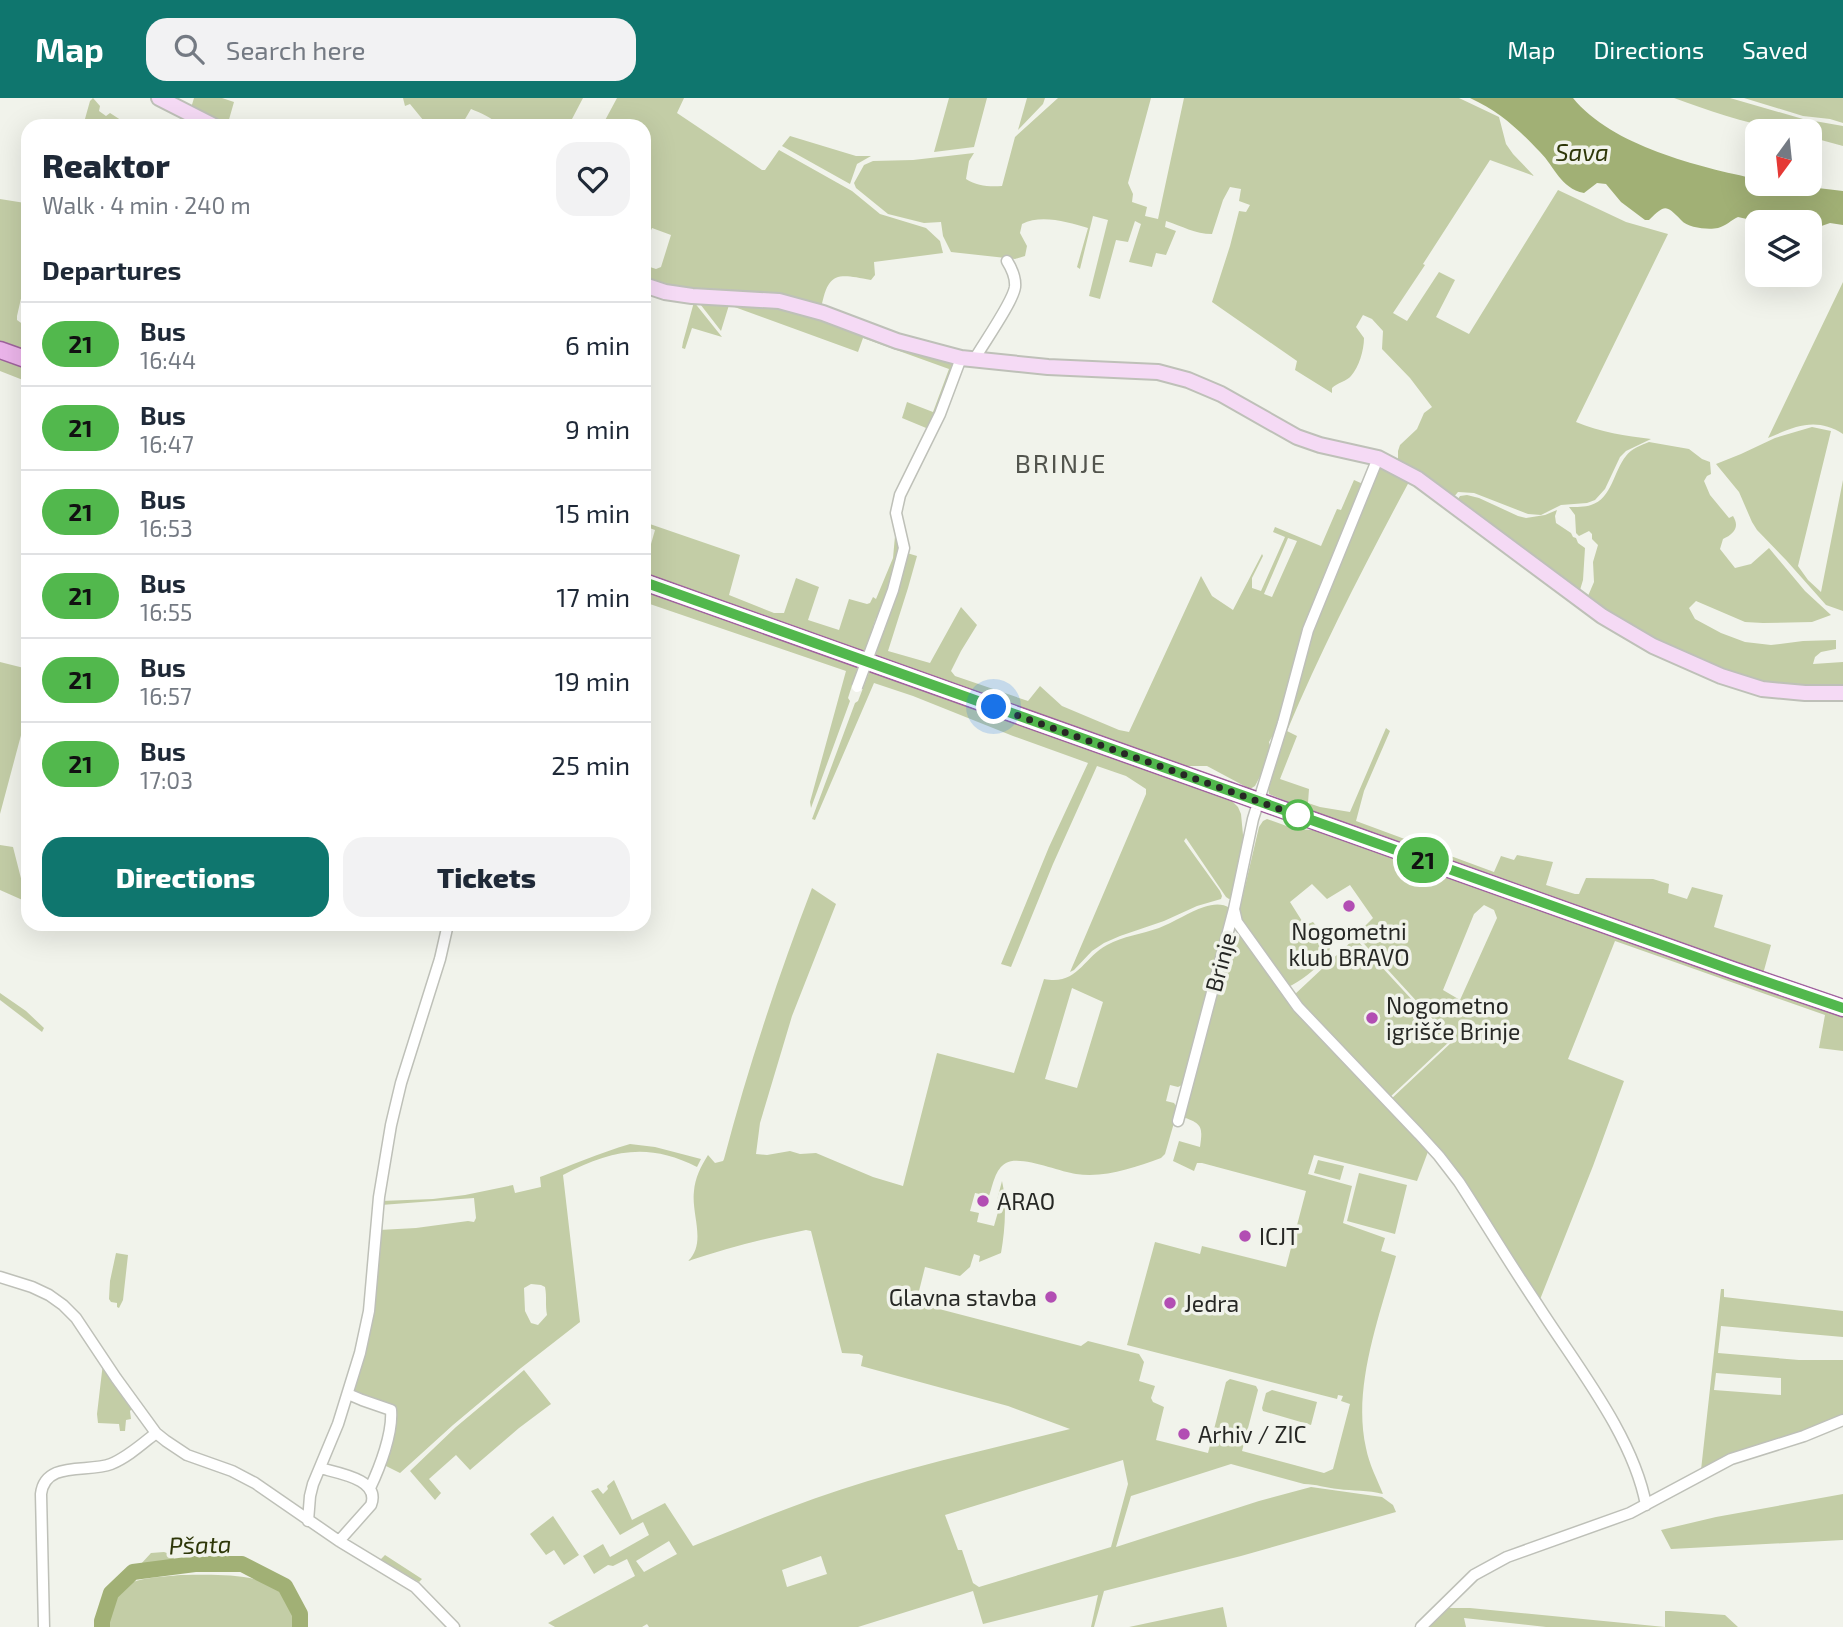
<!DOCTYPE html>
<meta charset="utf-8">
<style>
:root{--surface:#fff;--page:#f2f2f3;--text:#1f2937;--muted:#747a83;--line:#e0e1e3;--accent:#0f766e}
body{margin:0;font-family:"Exo 2",sans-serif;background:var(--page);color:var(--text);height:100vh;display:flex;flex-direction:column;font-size:26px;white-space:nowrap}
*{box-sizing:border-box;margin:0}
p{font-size:23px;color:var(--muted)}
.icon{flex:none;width:38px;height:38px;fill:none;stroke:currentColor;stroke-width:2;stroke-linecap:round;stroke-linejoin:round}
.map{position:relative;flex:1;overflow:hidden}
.side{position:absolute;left:21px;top:21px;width:630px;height:812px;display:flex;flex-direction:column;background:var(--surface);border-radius:21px;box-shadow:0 7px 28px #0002}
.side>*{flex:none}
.badge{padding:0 14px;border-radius:23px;font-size:24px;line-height:46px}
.needle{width:46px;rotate:195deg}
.buttons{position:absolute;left:1745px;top:21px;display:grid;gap:14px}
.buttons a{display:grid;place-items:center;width:77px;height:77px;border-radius:14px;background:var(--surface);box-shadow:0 7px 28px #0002;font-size:35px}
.you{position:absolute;width:35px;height:35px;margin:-18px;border:5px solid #fff;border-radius:50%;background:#1a73e8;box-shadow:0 0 0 10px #1a73e833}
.map>.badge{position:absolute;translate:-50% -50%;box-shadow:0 0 0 4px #fff}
h2{padding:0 21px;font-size:26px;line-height:63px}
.round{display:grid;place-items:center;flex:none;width:74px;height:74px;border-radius:21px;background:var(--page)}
.summary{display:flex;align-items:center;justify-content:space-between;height:119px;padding:0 21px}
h1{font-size:33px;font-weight:800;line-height:52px}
.button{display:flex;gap:14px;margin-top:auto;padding:14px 21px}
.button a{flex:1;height:80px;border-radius:21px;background:var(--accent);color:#fff;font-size:28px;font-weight:800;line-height:80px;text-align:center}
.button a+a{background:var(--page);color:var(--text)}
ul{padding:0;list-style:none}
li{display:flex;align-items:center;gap:21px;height:84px;padding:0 21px;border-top:2px solid var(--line)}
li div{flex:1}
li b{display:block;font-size:26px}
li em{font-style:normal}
li .badge{min-width:77px;font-weight:700;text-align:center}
header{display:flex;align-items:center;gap:42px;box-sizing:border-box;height:98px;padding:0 35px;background:var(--accent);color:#fff}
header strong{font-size:33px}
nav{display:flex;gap:38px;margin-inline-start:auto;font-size:24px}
.search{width:490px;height:63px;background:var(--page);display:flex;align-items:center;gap:18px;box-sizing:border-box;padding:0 24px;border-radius:21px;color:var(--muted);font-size:26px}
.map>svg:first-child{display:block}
.green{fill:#c3cda6;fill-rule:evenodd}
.water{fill:#a1b075}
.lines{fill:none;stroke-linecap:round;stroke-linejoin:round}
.river{stroke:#a1b075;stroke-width:16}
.street-casing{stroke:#bec0b8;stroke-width:13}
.secondary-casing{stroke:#bec0b8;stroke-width:18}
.primary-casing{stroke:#9f639d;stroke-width:19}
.street{stroke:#fff;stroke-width:10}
.secondary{stroke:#f5daf5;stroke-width:14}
.primary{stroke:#ecb5eb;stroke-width:16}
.street-bridge-casing{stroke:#bec0b8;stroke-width:13;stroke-linecap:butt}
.street-bridge{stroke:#fff;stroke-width:10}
.line-casing{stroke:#fff;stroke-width:16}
.line{stroke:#52b84d;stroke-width:10}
.walk{stroke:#272825;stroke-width:7;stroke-dasharray:0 12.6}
.stop-dot{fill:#fff;stroke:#52b84d;stroke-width:3.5}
.poi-dot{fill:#b24eb3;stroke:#f1f3eb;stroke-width:2.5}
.labels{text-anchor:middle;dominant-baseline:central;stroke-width:7;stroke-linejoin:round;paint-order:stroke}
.poi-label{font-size:23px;fill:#272825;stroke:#f1f3eb;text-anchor:start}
.street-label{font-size:23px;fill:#272825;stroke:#f1f3eb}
.water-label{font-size:24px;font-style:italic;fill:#2e3709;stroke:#f1f3eb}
.quarter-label{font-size:26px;letter-spacing:2px;fill:#52544d;stroke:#f1f3eb}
</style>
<header>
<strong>Map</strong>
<div class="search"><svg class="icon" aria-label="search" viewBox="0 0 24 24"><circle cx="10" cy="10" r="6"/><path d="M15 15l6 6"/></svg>Search here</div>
<nav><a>Map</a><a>Directions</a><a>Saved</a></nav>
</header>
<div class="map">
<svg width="1843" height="1529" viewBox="0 0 1843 1529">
<rect width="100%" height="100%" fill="#f1f3eb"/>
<path class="green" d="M93,0L100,8L99,13L106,18L110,15L130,28H83L90,3Z
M194,0H222L234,4L228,25L191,10Z
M403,0H583L572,21L591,28H498C493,19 480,15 471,11L461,28H450L451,24L447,23L445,28H428L410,6L405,8Z
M617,0H684L677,15L762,72H765L779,52L852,93L880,116L926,130L940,143L943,155L874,164L875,177L871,182C836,175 828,174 821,211L644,184V167L656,171L661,169L671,137L652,130L644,149V28H602Z
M949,0H987L974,49L934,54Z
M1027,0H1045L1043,6L1018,32Z
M1058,0H1151L1128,85L1133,96L1132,104L1147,109L1145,118L1158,121L1184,0H1459L1499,19L1506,46L1513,56L1534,78L1490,62L1423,166L1425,167L1393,215L1407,223L1439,174L1455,182L1436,219L1469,236L1558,92L1626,124L1668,136L1576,324C1600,334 1626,338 1651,341L1626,353L1620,359L1605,391L1595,402L1587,405L1561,407L1541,417L1528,416L1474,395L1458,394L1453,400L1398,364V353L1400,347L1417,331L1424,315L1432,309L1410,280L1382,251L1383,233L1372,221L1363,217L1356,229L1364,240C1364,252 1359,269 1351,278C1347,283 1337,285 1332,290V295L1295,272L1297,263L1212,204L1230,148L1239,113L1246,114L1250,107L1239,103L1241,91L1230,89L1223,102L1212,136C1195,136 1182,128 1166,123L1165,129L1176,133L1166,157L1156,155L1152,169L1129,164L1141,126L1135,123L1128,144L1116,142L1100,201L1089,198L1108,122L1093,118L1080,171L1077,169L1088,130C1068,124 1041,116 1022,126L1020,135L1027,148L1025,158L1015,161L951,154L943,138L941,124L924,125L888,116L856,90L854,85L864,67L873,63L913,62L974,55L969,63L966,81C977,88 989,89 1002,88L1015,39Z
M1674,0H1730L1803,21L1843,28V48L1810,39V33C1765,33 1716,15 1674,0Z
M1744,0H1843V25L1830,21L1803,18Z
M790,38L856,58H871L857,66L850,86L782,48Z
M28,92V170L17,218V222L28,230V255L0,247V101L25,105Z
M1843,184V336C1816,319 1796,328 1768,340Z
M697,202L799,212L955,263L931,332L902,320L907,304L933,314L949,271L863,240L858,254L729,207L721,233Z
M694,204L722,239L692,230L685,251L682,250L683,244Z
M0,259L28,269V284L0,273Z
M1812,329L1831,333L1798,468L1808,482L1821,494L1843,382V513L1826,507L1786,462L1757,432L1752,424L1739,394L1716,366L1741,356L1775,340Z
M1649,344L1689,351L1702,361L1710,364L1711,376L1707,378L1704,383L1710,397L1729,420L1733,418C1740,429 1734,436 1723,441L1720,451L1735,470L1751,466L1769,450L1805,493L1831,517L1812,524L1763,525L1745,524L1696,503L1689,510L1695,521L1721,535L1745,544L1771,547L1803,543L1836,542V551L1821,554L1815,559L1813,566L1843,564V591L1778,589L1684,559L1594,506L1588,498L1594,484L1593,464L1598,447L1592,441V436L1589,433L1579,438L1576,435L1575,417L1569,409C1576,409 1585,409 1591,407C1612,401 1614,372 1626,358C1631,351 1641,347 1649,344Z
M1380,367L1410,382C1366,464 1323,547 1287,633L1297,638L1280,681L1309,691L1308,705L1320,709L1350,714L1386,630L1390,633L1364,693L1356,723L1494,774L1501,758L1514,762L1517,757L1553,764L1546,787L1575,796H1579L1586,780L1653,781L1669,786L1668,795L1687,801L1692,789L1723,797L1714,829L1771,847L1763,876L1386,743L1269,696L1268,688L1311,534L1374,377Z
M1354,382L1363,386L1276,636L1272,639L1269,644L1271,652L1266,667L1255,688L1250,691L1207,668H1182L875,559L907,455L917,458L908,490L888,553L930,565L961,509L977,527L961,553L951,573L955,578L1028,603L1040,588L1062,608L1119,632L1129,634L1201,478L1212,498L1233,512L1262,456L1263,458L1252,480V490L1261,493L1285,439L1273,434L1275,429L1321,448L1337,411L1341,412ZM1288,440L1297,443L1272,499L1264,496Z
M1467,397L1479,400L1518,418L1526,420L1545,417L1557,412L1555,418L1556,425L1571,435L1573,439L1576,440L1578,445L1585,450L1583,482L1580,492L1576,491L1456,404L1460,398Z
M644,424L740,457L729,497L774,515H784L796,480L819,489L808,522L839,532L849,501L867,506L870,505L873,499L876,501L893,460L896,427L901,455L880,518L876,520L864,555L644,477V451L649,453L655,432L644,428Z
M644,490L858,569L848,600L850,603L811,710L810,704L846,573L644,504Z
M0,564L28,571V611L0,716Z
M870,572L1141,668L1176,682L1231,702L1238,709L1241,716L1243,737V751L1233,800L1229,801L1226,799L1186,740L1184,743L1220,793L1222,798L1221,801L1197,808L1164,823L1120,838L1104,845L1092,853L1074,872L1070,874L1146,696V691L1126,678L1097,668L1053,766L1011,869L1001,866L1049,749L1088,665L1013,638L913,598L874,585L815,722L812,721L855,605L858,603Z
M1267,721L1295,731L1313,732L1342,740L1425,769L1514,803L1843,917V953L1819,950L1825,917L1615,843L1568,961L1624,983L1593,1068L1539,1204L1488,1125L1390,1002L1453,943L1356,837L1373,820L1350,787L1327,801L1312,786L1290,804L1302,823L1299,828L1305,831L1308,826L1313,824C1318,830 1329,839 1330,848C1331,861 1301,883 1290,888L1284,886L1242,824L1239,814L1259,729L1263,723ZM1484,807L1494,812L1497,820L1460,902L1443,892L1474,816Z
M0,747L13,749L27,804L0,792Z
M812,790L836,806L792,918L760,1025L756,1056L767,1057L790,1053L800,1056L816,1055L873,1079L903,1088L937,955L1014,975L1044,881C1077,888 1083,860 1107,847C1123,838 1142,836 1159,830C1174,824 1189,814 1204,809C1213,806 1222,805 1230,810L1184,986L1178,989L1170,987L1166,1003L1174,1005L1178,1011L1165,1056L1161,1060C1133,1070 1106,1080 1076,1076C1059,1074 1021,1057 1006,1065C995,1071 993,1087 989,1098L975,1095L970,1113L979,1115L977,1124L994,1128L1000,1107L996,1106L1002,1083C1007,1105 1005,1133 1001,1155L979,1164L980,1158L974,1156L970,1169L960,1178L925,1169L916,1205L1081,1248L1088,1243L1139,1256L1144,1264L1139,1283L1155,1288L1151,1300L1153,1304L1164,1309L1156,1342L1208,1355L1226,1284L1230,1281L1256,1288L1258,1292L1242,1353L1324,1375L1333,1371L1350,1306L1341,1303L1343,1298L1338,1297L1337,1301L1127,1247L1155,1144L1200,1156L1202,1148L1286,1169L1306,1093L1202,1065H1197L1194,1073L1173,1063L1179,1043L1200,1049C1203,1028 1202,1026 1183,1019L1231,839L1237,835L1243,837L1283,895L1429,1051L1417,1083L1314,1057L1308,1076L1352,1088L1343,1125L1385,1140L1381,1153L1396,1158C1380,1217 1352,1289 1366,1350C1369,1366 1377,1381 1383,1396C1368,1392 1353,1393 1338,1391C1326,1390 1316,1386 1304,1386L1231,1366L1131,1398L1116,1449L1259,1403L1311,1389L1382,1399L1393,1407L1396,1414L1241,1458L1104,1493L1094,1529H1091L1098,1497L983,1526L973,1493L858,1529H649L647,1526L642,1529H555L548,1525L635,1478L627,1461L613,1468L608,1467L594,1476L583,1458L603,1446L610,1459L649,1437L643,1424L620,1437L591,1393L598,1390L603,1396L608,1391L607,1388L614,1382L632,1422L665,1405L693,1448C750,1425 808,1401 868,1383C935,1363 1002,1348 1070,1331L1008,1308L861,1268L863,1258L859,1256L842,1255L811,1133L806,1132C766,1140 727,1150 688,1163C707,1145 691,1116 694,1093C695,1080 701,1068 708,1057L715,1065L723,1063L724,1061C748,969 778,879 812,790ZM1072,890L1103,904L1077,990L1045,981ZM1123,1362L1128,1386L1111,1449L979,1489L973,1485L962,1452H958L945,1417ZM669,1443L677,1456L644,1474L636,1463ZM821,1458L827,1476L787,1489L782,1472Z
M1355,840L1450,943L1389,1000L1293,898Z
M0,895L26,913L44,930L42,934L0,902Z
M630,1046L655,1049L701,1061L697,1069C648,1044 611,1052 563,1077L580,1224L521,1270L453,1327L400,1375L384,1367L395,1312L355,1296L353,1292L379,1132L416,1130L468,1123L474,1124L476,1120L474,1100L381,1107V1103L433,1101L465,1097L513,1087L515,1095L541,1089L540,1079C570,1068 599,1055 630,1046ZM531,1186L541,1187L545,1189C547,1199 545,1207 547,1217L538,1227L531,1225L525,1213L524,1190Z
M1318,1062L1344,1068L1340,1082L1314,1075Z
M1359,1075L1407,1087L1395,1136L1347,1123Z
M116,1155L128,1157L123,1202L119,1210L117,1209V1205L111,1204L109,1201L110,1183Z
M1721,1191H1724V1199L1843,1213V1239L1721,1228L1718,1255L1799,1262H1843V1318L1701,1372ZM1716,1275L1781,1280V1297L1714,1292Z
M103,1265L134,1309L130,1313L131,1321L126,1322L125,1333H120L119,1326L98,1325L97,1316Z
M524,1272L551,1306L519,1330L470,1372L456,1357L429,1381L441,1395L435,1402L410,1373L456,1329Z
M1272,1292L1317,1304L1311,1327L1263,1313L1262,1310L1266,1295Z
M1843,1396V1442L1671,1451L1661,1432L1716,1419Z
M553,1418L579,1457L564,1467L554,1452L546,1457L530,1436Z
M164,1454L173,1457L175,1466L140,1467L151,1455Z
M385,1457L422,1481L419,1484L385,1466L380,1462Z
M181,1477C223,1477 297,1471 300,1529H102C106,1479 142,1481 181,1477Z
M1223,1509L1227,1529H1129Z
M1444,1510H1470L1665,1529V1513H1670L1725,1517L1738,1529H1546L1464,1520L1466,1529H1426Z"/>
<path class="water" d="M1470,0H1573C1612,48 1699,69 1757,81V86H1784L1843,93V127L1830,125L1810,132V124H1760L1738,119C1731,122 1726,128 1718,130C1708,132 1688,130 1681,122C1665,106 1665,107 1649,122H1645L1621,104L1606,86L1597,85L1584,95C1560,90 1555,69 1540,54C1517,30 1500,14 1470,0Z"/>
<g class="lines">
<path class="river" d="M102,1529V1523L111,1495L133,1474L195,1466H242L285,1488L300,1516V1529"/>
<g class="street-casing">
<path id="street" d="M974,262C983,246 1013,204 1015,189C1016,179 1012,171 1007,163
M879,530L893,492L904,450L896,415L900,397L940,316L961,260
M1234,811L1237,824L1298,909L1419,1036L1439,1058L1459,1084C1485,1124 1510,1166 1537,1206C1575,1266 1633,1337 1646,1407
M1178,1023L1234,811L1253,721L1283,625L1308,532L1378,360
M0,1179L32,1189L49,1197L63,1207L76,1220L116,1280L156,1335L166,1343L187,1357L232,1373L255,1385L339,1443L415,1489L454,1529
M348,1296L362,1302L391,1312C393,1335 380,1369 370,1390
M320,1370C337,1375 381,1381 371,1407L339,1443
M308,1423L310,1398L313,1386L338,1326L360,1255L369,1213L379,1099L391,1027L401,985L440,861L448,826
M44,1529L41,1396C45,1362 88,1375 111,1366C128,1359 142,1346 156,1335
M1421,1529L1474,1477L1507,1459L1630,1415L1731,1361L1804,1338L1843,1322"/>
</g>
<g class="secondary-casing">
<path id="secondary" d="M159,0L214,28
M644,187L665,194L692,198L779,203L823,215L897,243L961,260L1048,269L1158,274L1188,282L1221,296L1297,339L1320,347L1378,360L1418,381L1602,518L1653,548L1721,578L1762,591L1805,595H1843"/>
</g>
<g class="primary-casing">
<path id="primary" d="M0,252L28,262
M644,484L1735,873L1843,910"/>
</g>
<use href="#street" class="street"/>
<use href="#secondary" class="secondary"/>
<use href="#primary" class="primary"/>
<g class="street-bridge-casing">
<path id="street-bridge" d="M857,589L879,530"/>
</g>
<use href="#street-bridge" class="street-bridge"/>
</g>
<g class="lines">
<g class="line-casing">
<path id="line" d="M644,484L1735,873L1843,910"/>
</g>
<use href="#line" class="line"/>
<path class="walk" d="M994,609L1299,718L1298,717"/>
</g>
<circle class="stop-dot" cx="1298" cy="717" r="14"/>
<g class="poi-dot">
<circle cx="1349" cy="808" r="7"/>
<circle cx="1372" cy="920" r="7"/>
<circle cx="983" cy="1103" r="7"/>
<circle cx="1245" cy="1138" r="7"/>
<circle cx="1051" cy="1199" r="7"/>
<circle cx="1170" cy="1205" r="7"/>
<circle cx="1184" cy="1336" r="7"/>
</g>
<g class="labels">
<g class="poi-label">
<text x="1349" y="833" text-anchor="middle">Nogometni<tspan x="1349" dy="26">klub BRAVO</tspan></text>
<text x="1386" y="907">Nogometno<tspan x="1386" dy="26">igrišče Brinje</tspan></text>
<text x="997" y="1103">ARAO</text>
<text x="1259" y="1138">ICJT</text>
<text x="1037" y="1199" text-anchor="end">Glavna stavba</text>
<text x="1184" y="1205">Jedra</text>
<text x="1198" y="1336">Arhiv / ZIC</text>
</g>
<g class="street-label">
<text transform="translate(1220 864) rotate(-75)">Brinje</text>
</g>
<g class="water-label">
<text x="1582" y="53">Sava</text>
<text transform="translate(200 1446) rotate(-2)">Pšata</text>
</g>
<g class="quarter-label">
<text x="1061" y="364">BRINJE</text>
</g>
</g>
</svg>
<div class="buttons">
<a><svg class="needle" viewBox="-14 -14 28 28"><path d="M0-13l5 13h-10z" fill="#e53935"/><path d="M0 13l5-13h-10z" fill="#747a83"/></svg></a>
<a><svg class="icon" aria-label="layers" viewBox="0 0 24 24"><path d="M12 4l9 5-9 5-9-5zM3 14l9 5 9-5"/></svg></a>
</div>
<div class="you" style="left:994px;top:609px"></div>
<b class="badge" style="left:1423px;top:762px;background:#52b84d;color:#111">21</b>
<section class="side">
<div class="summary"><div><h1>Reaktor</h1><p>Walk · 4 min · 240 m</p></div><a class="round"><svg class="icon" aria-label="heart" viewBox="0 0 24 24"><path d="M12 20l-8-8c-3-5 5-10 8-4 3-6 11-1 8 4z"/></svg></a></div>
<h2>Departures</h2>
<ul>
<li><span class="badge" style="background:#52b84d;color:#111">21</span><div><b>Bus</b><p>16:44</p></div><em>6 min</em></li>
<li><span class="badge" style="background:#52b84d;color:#111">21</span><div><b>Bus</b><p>16:47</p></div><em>9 min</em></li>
<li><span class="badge" style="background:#52b84d;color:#111">21</span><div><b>Bus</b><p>16:53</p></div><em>15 min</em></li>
<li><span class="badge" style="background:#52b84d;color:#111">21</span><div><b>Bus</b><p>16:55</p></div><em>17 min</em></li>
<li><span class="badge" style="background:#52b84d;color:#111">21</span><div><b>Bus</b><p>16:57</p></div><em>19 min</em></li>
<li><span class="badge" style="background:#52b84d;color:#111">21</span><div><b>Bus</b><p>17:03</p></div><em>25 min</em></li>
</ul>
<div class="button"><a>Directions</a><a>Tickets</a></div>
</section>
</div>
